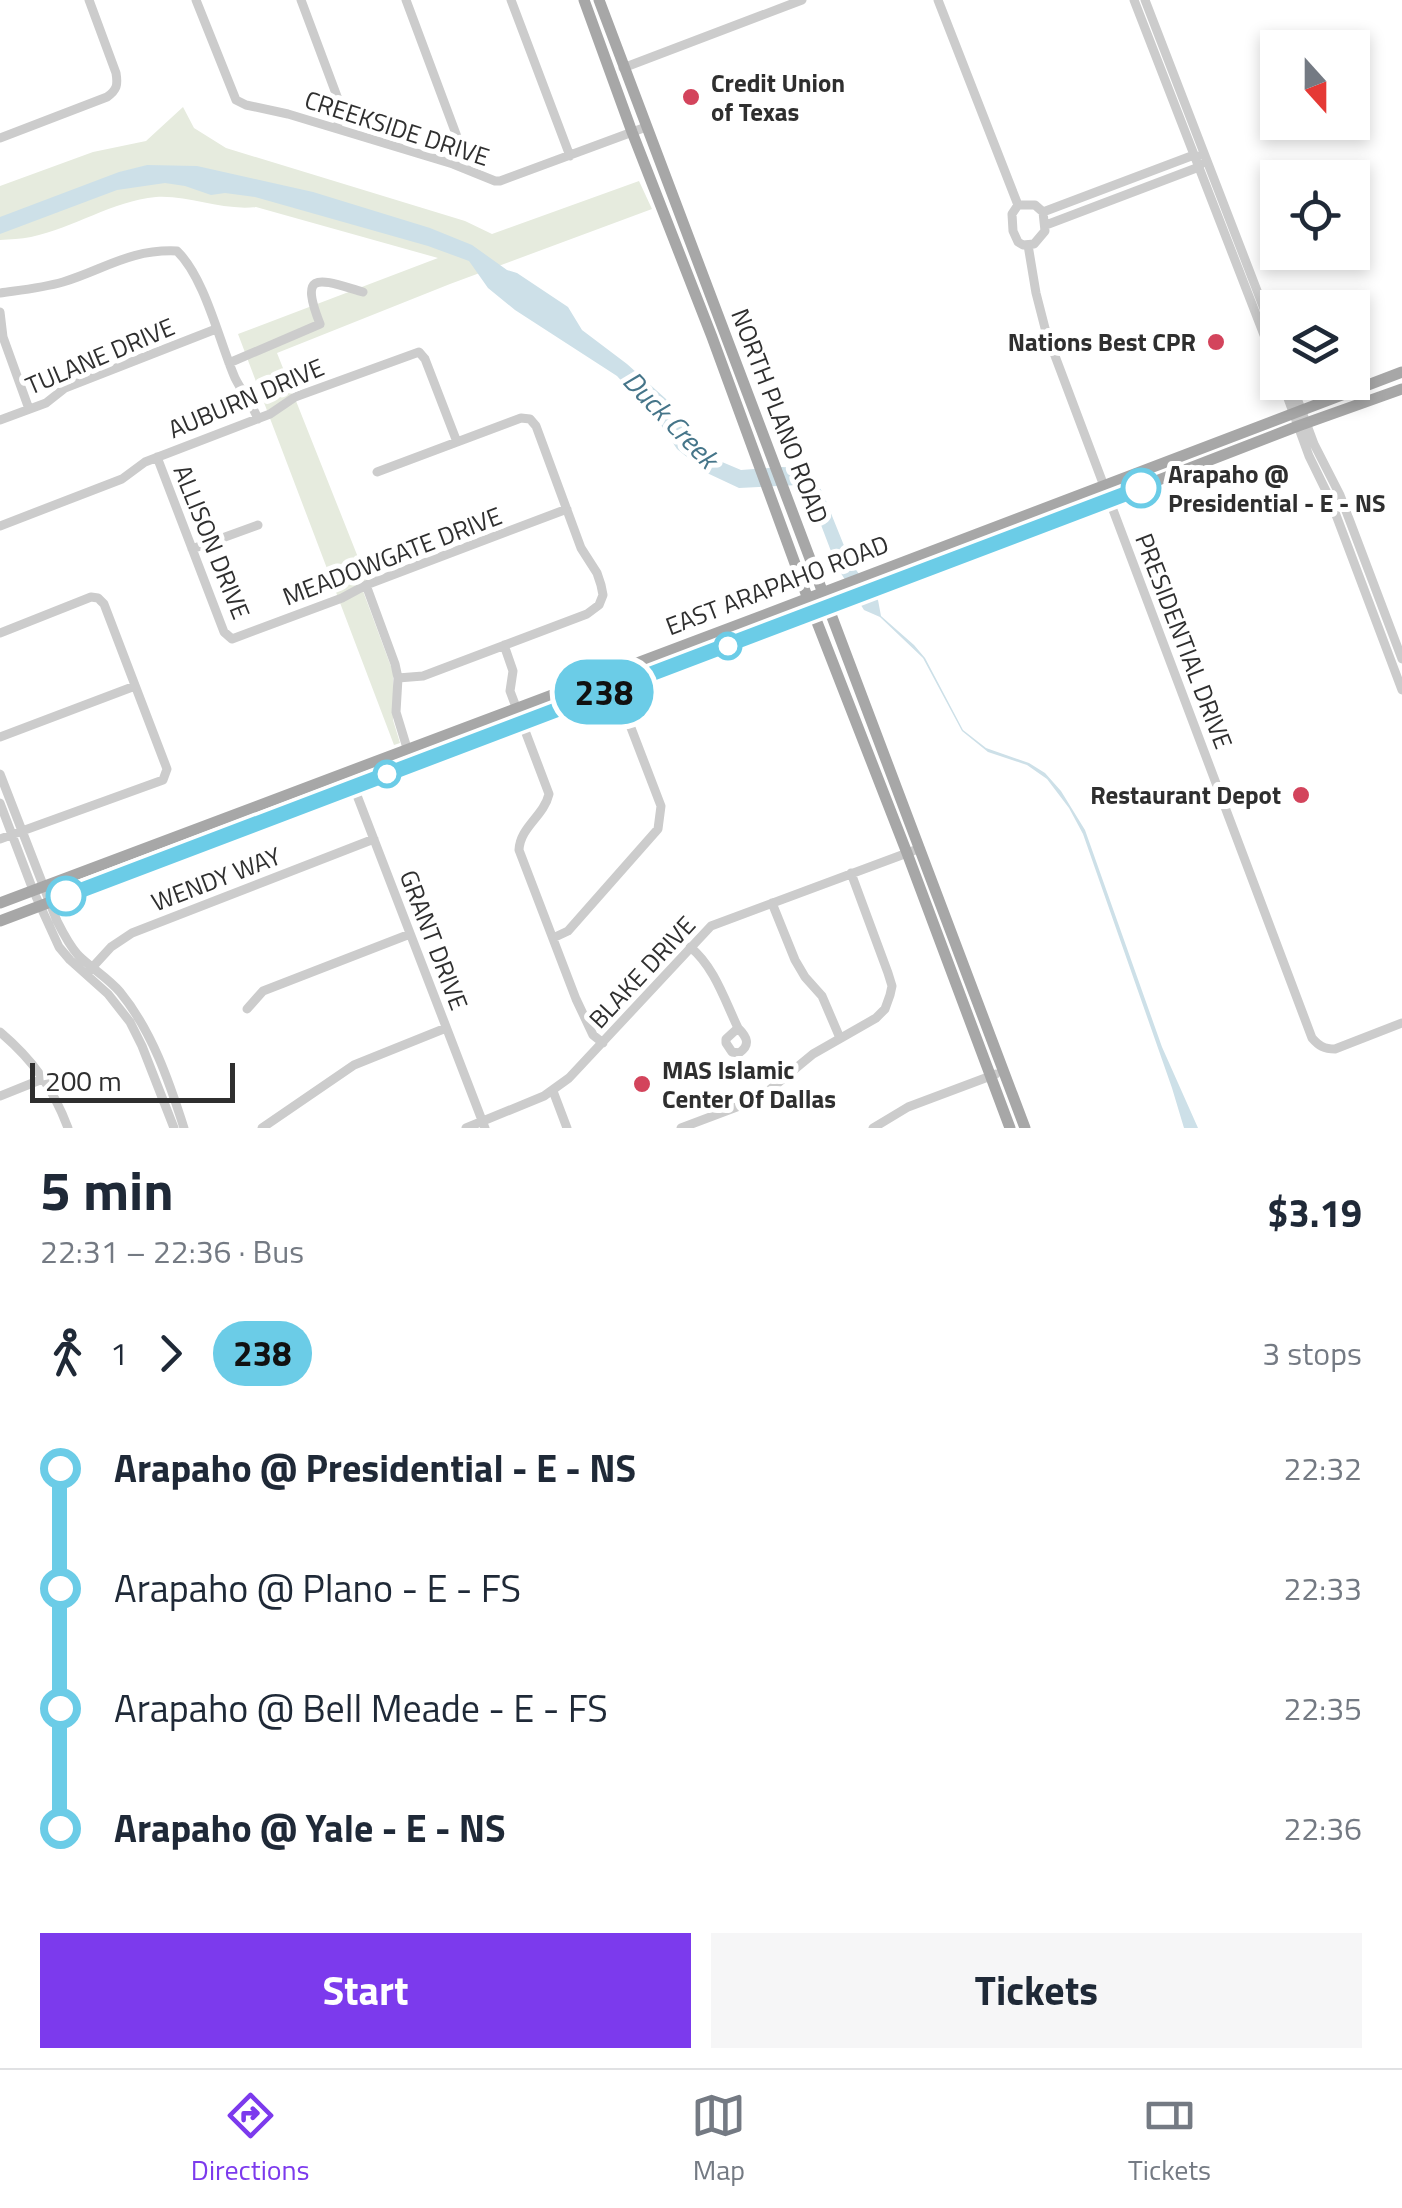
<!DOCTYPE html>
<meta charset="utf-8">
<style>
:root{--surface:#fff;--page:#f6f6f7;--text:#1f2937;--muted:#747a83;--line:#e0e1e3;--accent:#7c3aed}
body{margin:0;font-family:"Titillium Web",sans-serif;background:var(--page);color:var(--text);height:100vh;display:flex;flex-direction:column;font-size:38px;white-space:nowrap}
*{box-sizing:border-box;margin:0}
p{font-size:32px;color:var(--muted)}
.icon{flex:none;width:55px;height:55px;fill:none;stroke:currentColor;stroke-width:2;stroke-linecap:round;stroke-linejoin:round}
.map{position:relative;height:1128px;overflow:hidden}
.side{display:flex;flex-direction:column;background:var(--surface);flex:1}
.side>*{flex:none}
.badge{padding:0 20px;border-radius:32px;font-size:35px;line-height:65px}
.needle{width:65px;rotate:159deg}
.controls{position:absolute;left:1260px;top:30px;display:grid;gap:20px}
.controls a{display:grid;place-items:center;width:110px;height:110px;border-radius:0px;background:var(--surface);box-shadow:0 5px 15px #0003;font-size:50px}
.scale{position:absolute;left:30px;bottom:25px;width:205px;box-sizing:border-box;padding-left:10px;border:5px solid #2f2f2f;border-top:0;font-size:28px;line-height:35px;white-space:nowrap;color:#2f2f2f;-webkit-text-stroke:8px #fff;paint-order:stroke}
.map>.badge{position:absolute;translate:-50% -50%;box-shadow:0 0 0 5px #fff}
.legs{display:flex;align-items:center;gap:15px;height:110px;padding:0 40px;font-size:32px}
.legs p{margin-inline-start:auto}
.summary{display:flex;align-items:center;justify-content:space-between;height:170px;padding:0 40px}
h1{font-size:55px;font-weight:700;line-height:75px}
.action{display:flex;gap:20px;margin-top:auto;padding:20px 40px}
.action a{flex:1;height:115px;border-radius:0px;background:var(--accent);color:#fff;font-size:40px;font-weight:700;line-height:115px;text-align:center}
.action a+a{background:var(--page);color:var(--text)}
ul{padding:0 40px;list-style:none}
li{display:flex;align-items:center;gap:35px;height:120px;font-size:38px}
li i{display:grid;place-items:center;width:15px;height:100%;margin:0 12px;background:currentColor}
li i::after{content:'';width:25px;height:25px;margin:-12px;border:8px solid;border-radius:50%;background:var(--surface)}
li p{margin-inline-start:auto}
li:first-child i{background:linear-gradient(#0000 50%,currentColor 0)}
li:last-child i{background:linear-gradient(currentColor 50%,#0000 0)}
.tabs{display:flex;justify-content:space-around;align-items:center;height:140px;border-top:2px solid var(--line);background:var(--surface);font-size:28px;color:var(--muted)}
.tabs a{display:grid;justify-items:center;gap:5px}
.tabs .active{color:var(--accent)}
.map>svg:first-child{display:block}
.green{fill:#e6ebde}
.water{fill:#cde0e8}
.lines{fill:none;stroke-linecap:round;stroke-linejoin:round}
.minor{stroke:#ccc;stroke-width:9}
.major{stroke:#a7a7a7;stroke-width:11}
.line-1-casing{stroke:#fff;stroke-width:22}
.line-1{stroke:#6bcce7;stroke-width:15}
.poi-dot{fill:#d3445c;stroke:#fff;stroke-width:4}
.stop-1-dot{fill:#fff;stroke:#6bcce7;stroke-width:5}
.labels{text-anchor:middle;dominant-baseline:central;stroke-width:10;stroke-linejoin:round;paint-order:stroke}
.poi-label{font-size:25px;font-weight:bold;fill:#2f2f2f;stroke:#fff;text-anchor:start}
.street-label{font-size:25px;fill:#2f2f2f;stroke:#fff}
.stop-label{font-size:25px;font-weight:bold;fill:#2f2f2f;stroke:#fff;text-anchor:start}
.water-label{font-size:28px;font-style:italic;fill:#457589;stroke:#fff}
</style>
<div class="map">
<svg width="1402" height="1128" viewBox="0 0 1402 1128">
<rect width="100%" height="100%" fill="#fff"/>
<path class="green" d="M183,107L194,128L226,148L465,221L492,234L639,181L652,209L450,284L277,353L367,580L360,583L393,672V720L400,743L394,745L238,334L438,258L256,207C222,211 190,195 156,197C112,201 74,228 31,237C21,239 10,239 0,240V186L93,152L146,141Z"/>
<path class="water" d="M147,165L197,166L313,192L430,228L472,245L507,270L517,273L568,307L582,330L627,364L666,399L687,435L715,459L741,470L782,467L795,468L813,480L822,491L851,563L878,600L881,616L914,645L925,658L963,730L986,748L1029,763L1045,773L1061,791L1085,830L1162,1047L1198,1128H1184L1172,1088L1083,834L1069,808L1047,779L1027,765L988,752L962,731L923,658L880,617L864,610L837,567L810,496L799,485L739,488L707,473L677,449L659,422L617,376L515,310L488,288L469,261L428,246L255,197L225,193L211,195L185,186L165,183L117,190L0,234V217L119,172Z"/>
<g class="lines">
<path class="minor" d="M196,0L236,100L246,105L288,114L453,164L495,181H500L646,127
M301,0L341,107V118L336,128
M406,0L459,142L453,164
M511,0L570,156
M938,0L1018,205L1012,214L1013,231L1018,242L1023,245L1034,244L1045,231L1043,212L1035,205H1018
M1134,0L1278,371
M1145,0L1278,345
M623,68L802,0
M0,138L107,97C117,90 118,85 116,73L89,0
M1043,212L1194,155L1198,156
M1046,225L1199,167L1201,164
M1028,245L1036,293L1046,332L1312,1038C1319,1046 1324,1049 1335,1049L1402,1023
M0,293C21,290 42,288 63,282C105,269 130,249 177,251C205,278 219,341 235,378C242,392 252,404 258,419
M0,312L3,337L29,409
M229,363L320,324C298,268 321,280 363,292
M1282,382L1309,456L1330,499L1402,690
M1291,382L1314,444L1340,495L1402,659
M0,420L46,403L65,388L216,329
M157,457L224,632L232,639L342,598L366,585L567,509
M377,472L521,418L530,419L536,426L581,548L597,573L601,585L603,595L599,605L587,614L423,676L398,678
M0,526L122,479L145,462L270,414L295,397L419,352L425,359L457,442
M192,549L258,525
M366,585L395,664L398,678L396,712L407,748
M0,633L91,597L98,598L104,604L167,769L163,780L0,839
M504,645L513,671L510,691L549,794C544,816 520,827 519,850L576,999L593,1035L603,1043
M0,737L135,686
M348,772L485,1128
M0,774L57,921C63,933 69,945 78,955C91,968 108,978 120,992C152,1031 169,1081 184,1128
M0,803L33,890L59,947L70,960L108,994L130,1022L142,1046L174,1128
M772,903L795,960L805,977L822,996L840,1038
M553,938L568,931L658,829L661,806L610,673
M690,947C714,966 725,1001 738,1028C747,1037 751,1045 739,1053L732,1052L726,1043V1039L738,1028
M89,971L111,947L132,933L374,839
M247,1009L263,991L410,934
M0,1032C33,1060 53,1088 68,1128
M553,1091L567,1128
M0,1096L45,1078
M262,1128L354,1065L446,1028
M466,1128L544,1096L569,1078L711,926L918,849
M681,1128L750,1102L767,1092L813,1054L876,1018L885,1009L890,995L892,986L888,973L851,873
M873,1128L908,1107L996,1074"/>
<path class="major" d="M584,0L632,132L712,337L808,599L907,853L1010,1128
M599,0L1025,1128
M0,903L796,603L1402,372
M0,921L802,618L1298,426L1402,389"/>
</g>
<g class="lines">
<g class="line-1-casing">
<path id="line-1" d="M66,896L1141,488"/>
</g>
<use href="#line-1" class="line-1"/>
</g>
<g class="poi-dot">
<circle cx="691" cy="97" r="10"/>
<circle cx="1216" cy="342" r="10"/>
<circle cx="1301" cy="795" r="10"/>
<circle cx="642" cy="1084" r="10"/>
</g>
<g class="stop-1-dot">
<circle cx="1141" cy="488" r="18"/>
<circle cx="728" cy="646" r="12"/>
<circle cx="387" cy="774" r="12"/>
<circle cx="66" cy="896" r="18"/>
</g>
<g class="labels">
<g class="poi-label">
<text x="711" y="83">Credit Union<tspan x="711" dy="29">of Texas</tspan></text>
<text x="1196" y="342" text-anchor="end">Nations Best CPR</text>
<text x="1281" y="795" text-anchor="end">Restaurant Depot</text>
<text x="662" y="1070">MAS Islamic<tspan x="662" dy="29">Center Of Dallas</tspan></text>
</g>
<g class="street-label">
<text transform="translate(397 128) rotate(18)">CREEKSIDE DRIVE</text>
<text transform="translate(100 356) rotate(-23)">TULANE DRIVE</text>
<text transform="translate(246 398) rotate(-23)">AUBURN DRIVE</text>
<text transform="translate(780 416) rotate(69)">NORTH PLANO ROAD</text>
<text transform="translate(212 542) rotate(68)">ALLISON DRIVE</text>
<text transform="translate(392 556) rotate(-21)">MEADOWGATE DRIVE</text>
<text transform="translate(777 585) rotate(-21)">EAST ARAPAHO ROAD</text>
<text transform="translate(1184 641) rotate(69)">PRESIDENTIAL DRIVE</text>
<text transform="translate(216 879) rotate(-21)">WENDY WAY</text>
<text transform="translate(434 940) rotate(69)">GRANT DRIVE</text>
<text transform="translate(642 972) rotate(-47)">BLAKE DRIVE</text>
</g>
<g class="stop-label">
<text x="1168" y="474">Arapaho @<tspan x="1168" dy="29">Presidential - E - NS</tspan></text>
</g>
<g class="water-label">
<text transform="translate(671 419) rotate(46)">Duck Creek</text>
</g>
</g>
</svg>
<div class="controls">
<a><svg class="needle" viewBox="-14 -14 28 28"><path d="M0-13l5 13h-10z" fill="#e53935"/><path d="M0 13l5-13h-10z" fill="#747a83"/></svg></a>
<a><svg class="icon" aria-label="locate" viewBox="0 0 24 24"><circle cx="12" cy="12" r="6"/><path d="M12 2v4M12 18v4M2 12h4M18 12h4"/></svg></a>
<a><svg class="icon" aria-label="layers" viewBox="0 0 24 24"><path d="M12 4l9 5-9 5-9-5zM3 14l9 5 9-5"/></svg></a>
</div>
<div class="scale">200 m</div>
<b class="badge" style="left:604px;top:692px;background:#6bcce7;color:#111">238</b>
</div>
<section class="side">
<div class="summary"><div><h1>5 min</h1><p>22:31 – 22:36 · Bus</p></div><b>$3.19</b></div>
<div class="legs"><svg class="icon" aria-label="walk" viewBox="0 0 24 24"><circle cx="13" cy="4" r="2"/><path d="M13 8l-2 6 4 7M11 14l-3 7M7 12l3-4h3l4 4"/></svg>1<svg class="icon" aria-label="forward" viewBox="0 0 24 24"><path d="M9 5l7 7-7 7"/></svg><b class="badge" style="background:#6bcce7;color:#111">238</b><p>3 stops</p></div>
<ul>
<li><i style="color:#6bcce7"></i><b>Arapaho @ Presidential - E - NS</b><p>22:32</p></li>
<li><i style="color:#6bcce7"></i><span>Arapaho @ Plano - E - FS</span><p>22:33</p></li>
<li><i style="color:#6bcce7"></i><span>Arapaho @ Bell Meade - E - FS</span><p>22:35</p></li>
<li><i style="color:#6bcce7"></i><b>Arapaho @ Yale - E - NS</b><p>22:36</p></li>
</ul>
<div class="action"><a>Start</a><a>Tickets</a></div>
</section>
<nav class="tabs">
<a class="active"><svg class="icon" aria-label="directions" viewBox="0 0 24 24"><path d="M12 3l9 9-9 9-9-9zM9 14v-3h6M13 9l2 2-2 2"/></svg>Directions</a>
<a><svg class="icon" aria-label="map" viewBox="0 0 24 24"><path d="M3 6l6-2 6 2 6-2v14l-6 2-6-2-6 2zM9 4v14M15 6v14"/></svg>Map</a>
<a><svg class="icon" aria-label="tickets" viewBox="0 0 24 24"><path d="M3 7h18v10H3zM15 7v10"/></svg>Tickets</a>
</nav>
